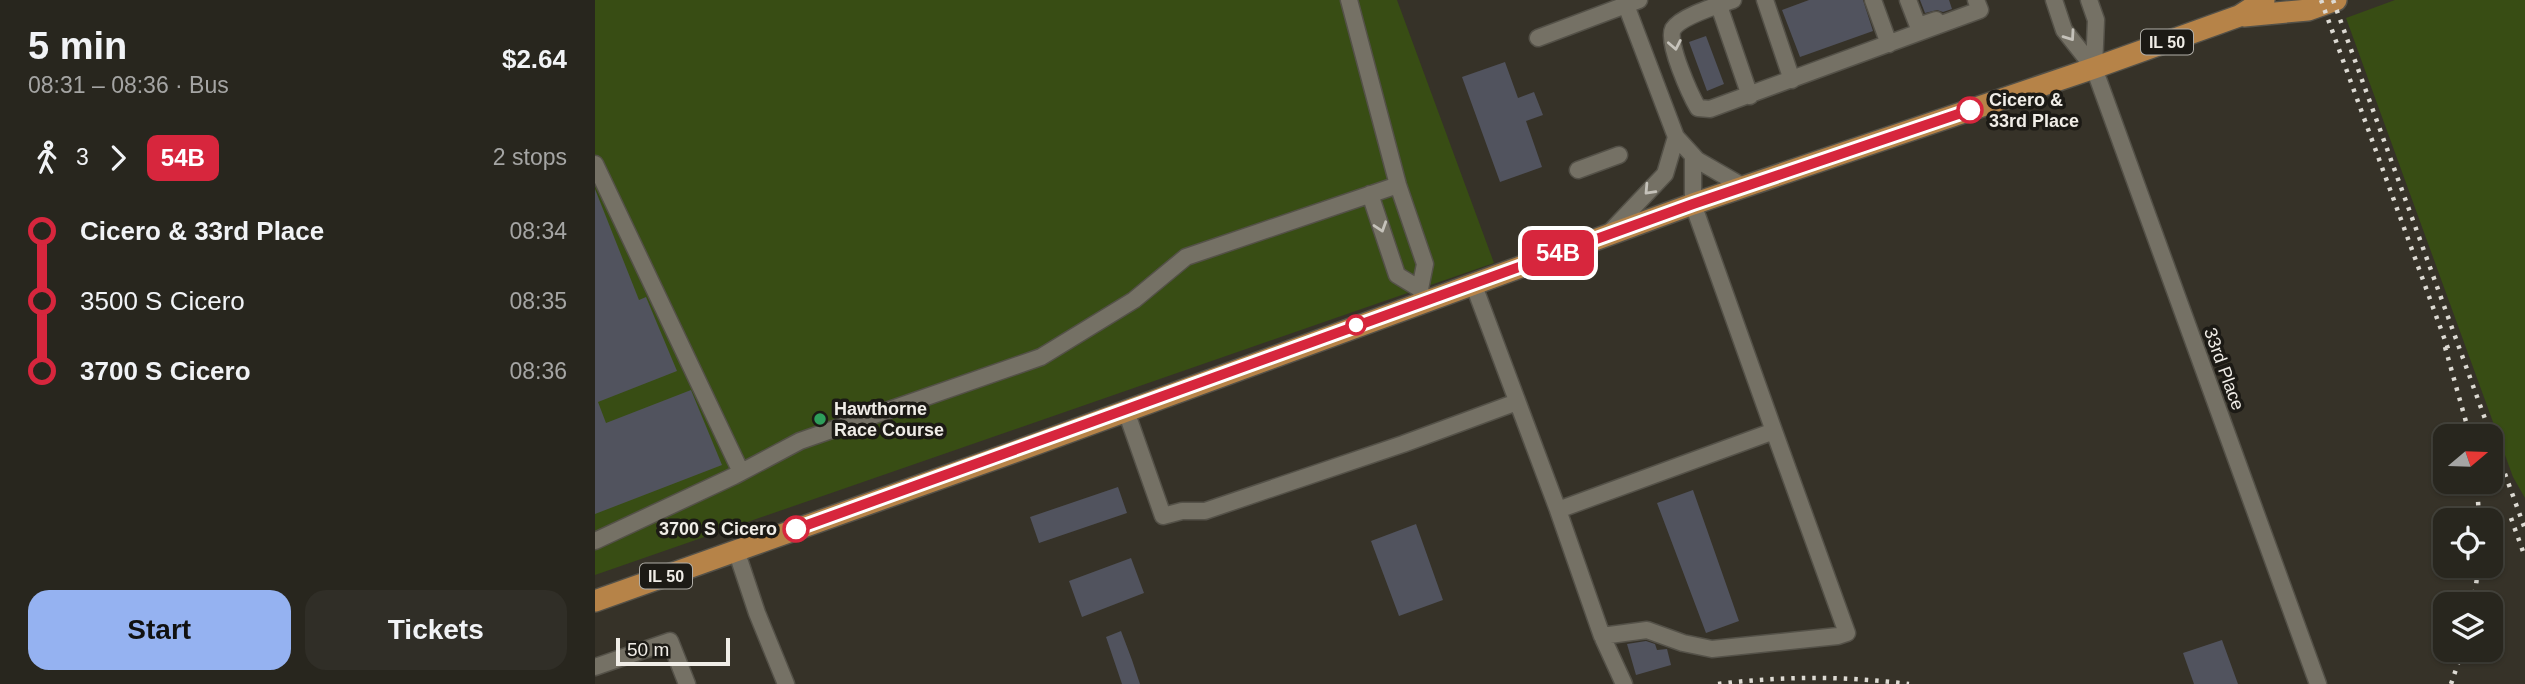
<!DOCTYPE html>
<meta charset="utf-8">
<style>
:root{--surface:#28261e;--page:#302e27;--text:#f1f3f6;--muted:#a5a5a4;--line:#44433c;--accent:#95b2f1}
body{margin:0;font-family:Arial,sans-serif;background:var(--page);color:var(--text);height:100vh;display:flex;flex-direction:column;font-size:26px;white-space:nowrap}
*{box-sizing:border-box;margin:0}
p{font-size:23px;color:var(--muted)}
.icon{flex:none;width:38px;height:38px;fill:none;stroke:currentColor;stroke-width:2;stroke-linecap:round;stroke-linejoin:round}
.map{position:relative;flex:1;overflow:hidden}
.side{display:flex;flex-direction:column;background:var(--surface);width:595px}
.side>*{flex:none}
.badge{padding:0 14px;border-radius:10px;font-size:24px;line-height:46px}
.needle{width:46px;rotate:71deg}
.tools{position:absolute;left:1838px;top:424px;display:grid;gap:14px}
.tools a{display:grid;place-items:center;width:70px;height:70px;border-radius:14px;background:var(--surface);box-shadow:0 2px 5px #0004,0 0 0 2px var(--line);font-size:35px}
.scale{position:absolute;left:21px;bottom:18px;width:114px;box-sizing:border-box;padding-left:7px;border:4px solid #f0ede7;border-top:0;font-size:19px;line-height:24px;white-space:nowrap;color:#f0ede7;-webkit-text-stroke:5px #1c1a15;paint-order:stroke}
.map>.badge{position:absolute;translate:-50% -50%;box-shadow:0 0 0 4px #fff}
.legs{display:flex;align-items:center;gap:10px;height:77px;padding:0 28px;font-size:23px}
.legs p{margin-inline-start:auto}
.headline{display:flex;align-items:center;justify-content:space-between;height:119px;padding:0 28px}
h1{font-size:38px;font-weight:700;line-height:52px}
.primary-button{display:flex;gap:14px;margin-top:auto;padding:14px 28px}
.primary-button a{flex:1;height:80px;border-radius:21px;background:var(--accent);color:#111;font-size:28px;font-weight:700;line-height:80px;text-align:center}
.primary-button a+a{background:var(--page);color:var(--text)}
ul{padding:0 28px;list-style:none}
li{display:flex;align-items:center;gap:24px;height:70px;font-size:26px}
li i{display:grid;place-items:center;width:10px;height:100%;margin:0 9px;background:currentColor}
li i::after{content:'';width:18px;height:18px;margin:-9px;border:5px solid;border-radius:50%;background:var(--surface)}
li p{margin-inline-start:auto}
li:first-child i{background:linear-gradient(#0000 50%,currentColor 0)}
li:last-child i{background:linear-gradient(currentColor 50%,#0000 0)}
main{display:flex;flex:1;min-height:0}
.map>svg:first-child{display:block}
.green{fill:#384d14}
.building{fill:#51535e}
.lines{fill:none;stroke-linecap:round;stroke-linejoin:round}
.minor-casing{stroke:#545148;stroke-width:19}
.major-casing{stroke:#545148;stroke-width:24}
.minor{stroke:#757165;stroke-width:16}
.major{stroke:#b68348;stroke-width:21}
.rail{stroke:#dddad3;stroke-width:4.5;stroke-dasharray:3.5 7;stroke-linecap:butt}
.oneway{stroke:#c5c2ba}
.line-1-casing{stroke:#fff;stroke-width:16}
.line-1{stroke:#d7263d;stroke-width:10}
.stop-1-dot{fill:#fff;stroke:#d7263d;stroke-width:3.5}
.leisure-dot{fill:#2e9e5b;stroke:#1c1a15;stroke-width:2.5}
.labels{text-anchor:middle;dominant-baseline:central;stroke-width:7;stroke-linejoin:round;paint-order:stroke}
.shield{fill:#1c1a15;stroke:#b0aea8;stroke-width:2}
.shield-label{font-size:16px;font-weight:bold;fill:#f0ede7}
.stop-label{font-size:18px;font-weight:bold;fill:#f0ede7;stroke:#1c1a15;text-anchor:start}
.street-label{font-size:18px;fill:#f0ede7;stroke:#1c1a15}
.poi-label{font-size:18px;font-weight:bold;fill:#f0ede7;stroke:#1c1a15;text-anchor:start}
</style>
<main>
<section class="side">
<div class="headline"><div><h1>5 min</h1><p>08:31 – 08:36 · Bus</p></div><b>$2.64</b></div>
<div class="legs"><svg class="icon" aria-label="walk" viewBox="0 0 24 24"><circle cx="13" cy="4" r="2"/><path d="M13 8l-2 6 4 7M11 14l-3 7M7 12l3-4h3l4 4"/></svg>3<svg class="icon" aria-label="forward" viewBox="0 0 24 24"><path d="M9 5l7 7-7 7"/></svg><b class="badge" style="background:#d7263d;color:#fff">54B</b><p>2 stops</p></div>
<ul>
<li><i style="color:#d7263d"></i><b>Cicero &amp; 33rd Place</b><p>08:34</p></li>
<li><i style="color:#d7263d"></i><span>3500 S Cicero</span><p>08:35</p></li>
<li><i style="color:#d7263d"></i><b>3700 S Cicero</b><p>08:36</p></li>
</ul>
<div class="primary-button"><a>Start</a><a>Tickets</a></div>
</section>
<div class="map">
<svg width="1930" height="684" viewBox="0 0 1930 684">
<rect width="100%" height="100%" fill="#363228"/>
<path class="green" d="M0,0H802L899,263L0,575Z
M1800,0H1930V498L1918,477L1751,18Z"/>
<path class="building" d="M1214,0H1268L1278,31L1205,57L1187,10Z
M1325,0H1354L1357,9L1348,12L1342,10L1330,13Z
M1111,36L1129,84L1112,91L1094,42Z
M910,62L923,98L939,92L948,115L931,121L947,167L905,182L867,77Z
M0,189L44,300L51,297L82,371L3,402L11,423L96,390L127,465L0,514Z
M523,487L532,513L444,543L435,517Z
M1098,490L1144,621L1111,633L1062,503Z
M821,524L848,600L804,616L776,541Z
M536,558L549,593L487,617L474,581Z
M526,631L537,660L545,684H527L511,637Z
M1627,640L1643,684H1599L1588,653Z
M1051,641L1060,644L1062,650L1072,649L1076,665L1041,675L1032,644Z"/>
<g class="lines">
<g class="minor-casing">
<path id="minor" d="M754,0L803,185L830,264L825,289L829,301
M1122,0L1155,96
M1138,0C1124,5 1086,16 1078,29C1071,42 1096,96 1103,108L1115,109L1385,10L1381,0
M1170,0L1197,80
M1278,0L1294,44
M1313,0L1323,26L1341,20
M1459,0L1469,30L1499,68L1723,684
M1494,0L1501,20L1499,68
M1031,5L1081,137L1102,160L1149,187
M943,38L1044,0
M1098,156V204L1179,431
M0,164L146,472
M983,170L1024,155
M775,194L802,275L825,289
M1014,233L1070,174L1081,137
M878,283L963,510L1007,636L1029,684
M531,411L568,516L587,511H610L808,444L922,402
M963,510L1179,431L1252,633L1243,636L1117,649L1088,643L1052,630L1007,636
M0,541L139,476L205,441L446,357L539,300L591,257L803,185
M141,550L162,613L191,684
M0,667L75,641L92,684"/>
</g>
<g class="major-casing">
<path id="major" d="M1649,16L1713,10L1741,0
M0,601L419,452L1098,204L1499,68L1644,16L1669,0"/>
</g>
<use href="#minor" class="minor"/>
<use href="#major" class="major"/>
<path class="rail" d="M1726,0L1855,354
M1738,0L1930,529
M1850,347L1875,436
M1882,481L1884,520
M1916,518L1930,557
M1878,604L1884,565
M1123,684C1187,676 1250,676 1314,684
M1856,684L1868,649"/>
</g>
<defs><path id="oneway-chevron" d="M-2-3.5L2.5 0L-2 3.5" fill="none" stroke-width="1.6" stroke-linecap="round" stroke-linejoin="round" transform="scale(1.75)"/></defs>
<g class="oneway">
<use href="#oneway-chevron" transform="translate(1475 36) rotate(55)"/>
<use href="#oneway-chevron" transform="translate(1080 45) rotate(79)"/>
<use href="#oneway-chevron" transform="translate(1054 190) rotate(133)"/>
<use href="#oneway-chevron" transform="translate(786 227) rotate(72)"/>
</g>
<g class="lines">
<g class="line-1-casing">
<path id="line-1" d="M201,529L1098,204L1375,110"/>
</g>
<use href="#line-1" class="line-1"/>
</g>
<g class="stop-1-dot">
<circle cx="1375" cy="110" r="12"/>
<circle cx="761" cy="325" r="9"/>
<circle cx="201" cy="529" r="12"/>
</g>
<circle class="leisure-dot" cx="225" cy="419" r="7"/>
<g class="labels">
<g class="shield">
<rect x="1546" y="29.5" width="52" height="25" rx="5"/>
<rect x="45" y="563.5" width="52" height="25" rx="5"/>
</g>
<g class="shield-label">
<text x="1572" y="42">IL 50</text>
<text x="71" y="576">IL 50</text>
</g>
<g class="stop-label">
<text x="1394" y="100">Cicero &amp;<tspan x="1394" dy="21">33rd Place</tspan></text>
<text x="182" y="529" text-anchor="end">3700 S Cicero</text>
</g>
<g class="street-label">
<text transform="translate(1629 369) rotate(70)">33rd Place</text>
</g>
<g class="poi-label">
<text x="239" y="409">Hawthorne<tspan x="239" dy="21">Race Course</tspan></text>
</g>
</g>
</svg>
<div class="tools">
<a><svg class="needle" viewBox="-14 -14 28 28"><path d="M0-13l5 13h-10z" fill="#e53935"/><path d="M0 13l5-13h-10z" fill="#a5a5a4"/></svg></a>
<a><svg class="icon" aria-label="locate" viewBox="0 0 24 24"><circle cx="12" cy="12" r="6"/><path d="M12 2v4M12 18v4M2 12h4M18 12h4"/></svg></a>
<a><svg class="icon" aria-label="layers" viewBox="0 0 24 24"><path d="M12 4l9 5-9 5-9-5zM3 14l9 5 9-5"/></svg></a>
</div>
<div class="scale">50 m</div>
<b class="badge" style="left:963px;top:253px;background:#d7263d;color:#fff">54B</b>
</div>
</main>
